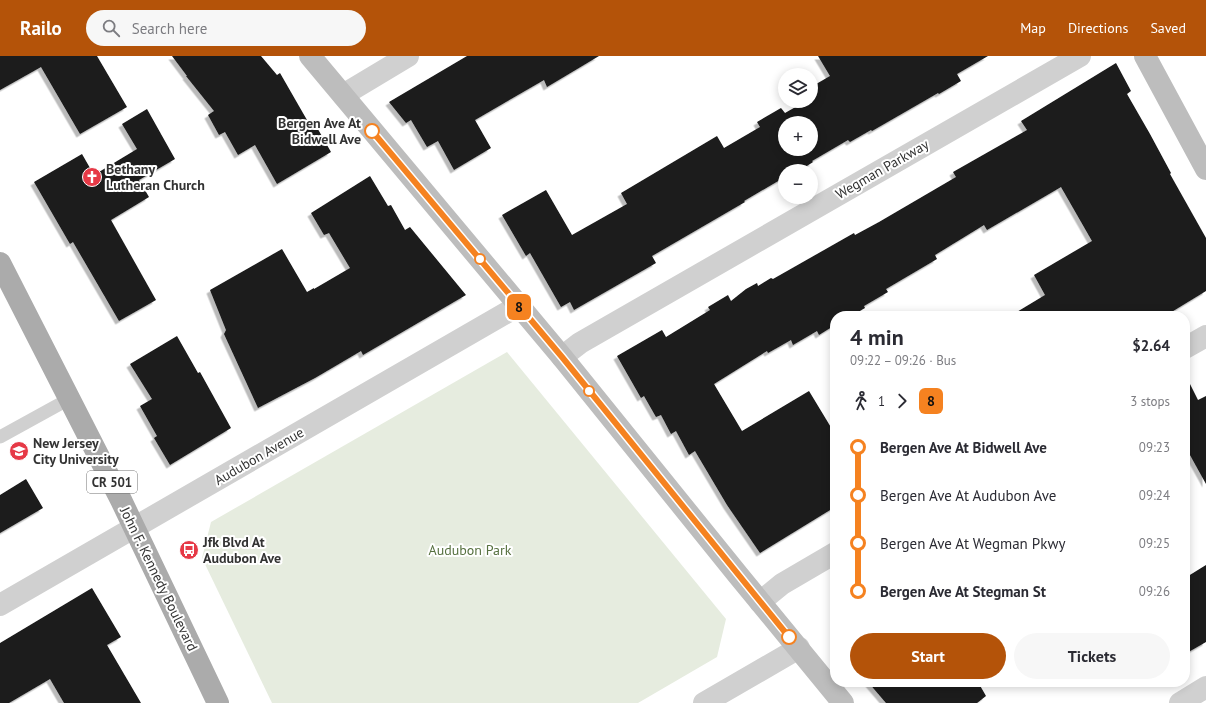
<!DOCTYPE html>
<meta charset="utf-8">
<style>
:root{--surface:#fff;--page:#f7f7f7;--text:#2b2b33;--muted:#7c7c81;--accent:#b45309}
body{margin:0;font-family:"PT Sans",sans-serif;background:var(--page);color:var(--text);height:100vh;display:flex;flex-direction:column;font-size:15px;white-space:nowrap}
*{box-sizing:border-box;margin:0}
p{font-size:13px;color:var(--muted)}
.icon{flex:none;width:22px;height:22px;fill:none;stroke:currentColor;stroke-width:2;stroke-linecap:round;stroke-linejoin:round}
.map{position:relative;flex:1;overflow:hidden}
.sheet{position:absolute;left:830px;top:255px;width:360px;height:376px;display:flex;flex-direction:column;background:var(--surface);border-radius:16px;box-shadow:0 2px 10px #0003}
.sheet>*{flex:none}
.badge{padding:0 8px;border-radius:6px;font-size:14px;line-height:26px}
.buttons{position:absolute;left:778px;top:12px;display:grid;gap:8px}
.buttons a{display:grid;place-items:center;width:40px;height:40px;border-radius:50%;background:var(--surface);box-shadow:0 2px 10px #0003;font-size:20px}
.map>.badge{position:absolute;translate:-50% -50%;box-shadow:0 0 0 2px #fff}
.legs{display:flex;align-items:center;gap:6px;height:44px;padding:0 20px;font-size:13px}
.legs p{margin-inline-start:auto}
.headline{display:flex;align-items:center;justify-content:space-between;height:68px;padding:0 20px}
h1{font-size:22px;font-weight:800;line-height:30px}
.cta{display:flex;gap:8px;margin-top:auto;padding:8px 20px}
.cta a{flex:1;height:46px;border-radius:24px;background:var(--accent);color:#fff;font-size:16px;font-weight:800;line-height:46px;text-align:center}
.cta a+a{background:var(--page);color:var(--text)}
ul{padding:0 20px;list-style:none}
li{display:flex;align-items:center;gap:14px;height:48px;font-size:15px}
li i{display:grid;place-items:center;width:6px;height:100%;margin:0 5px;background:currentColor}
li i::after{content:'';width:10px;height:10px;margin:-5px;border:3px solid;border-radius:50%;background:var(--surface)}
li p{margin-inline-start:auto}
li:first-child i{background:linear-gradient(#0000 50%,currentColor 0)}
li:last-child i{background:linear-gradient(currentColor 50%,#0000 0)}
header{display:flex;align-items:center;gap:24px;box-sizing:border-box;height:56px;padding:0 20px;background:var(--accent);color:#fff}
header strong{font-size:19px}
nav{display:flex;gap:22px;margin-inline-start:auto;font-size:14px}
.search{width:280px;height:36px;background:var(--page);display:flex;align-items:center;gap:10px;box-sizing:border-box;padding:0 14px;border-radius:22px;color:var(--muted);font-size:15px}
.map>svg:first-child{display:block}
.green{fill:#e6ecdf}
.building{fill:#1a1a1a;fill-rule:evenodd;filter:url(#shadow)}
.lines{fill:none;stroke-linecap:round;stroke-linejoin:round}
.lane{stroke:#d0d0d0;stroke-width:13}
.street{stroke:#d0d0d0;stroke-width:22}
.secondary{stroke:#bdbdbd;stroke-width:22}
.primary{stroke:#ababab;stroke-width:22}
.line-1-casing{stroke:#fff;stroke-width:9}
.line-1{stroke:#f58220;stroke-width:6}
.stop-1-dot{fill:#fff;stroke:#f58220;stroke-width:2}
.labels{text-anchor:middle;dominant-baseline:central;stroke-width:4;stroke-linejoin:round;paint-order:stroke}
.shield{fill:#fff;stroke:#707070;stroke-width:1}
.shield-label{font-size:13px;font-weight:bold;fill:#333}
.stop-label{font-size:14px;font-weight:bold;fill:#333;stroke:#fff;text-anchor:end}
.poi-label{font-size:14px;font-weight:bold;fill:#333;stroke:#fff;text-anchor:start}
.street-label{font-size:14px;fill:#333;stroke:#fff}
.park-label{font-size:14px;fill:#56703f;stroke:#fff}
</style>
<header>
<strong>Railo</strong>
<div class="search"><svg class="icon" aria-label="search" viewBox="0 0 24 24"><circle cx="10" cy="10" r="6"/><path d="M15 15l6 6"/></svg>Search here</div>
<nav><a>Map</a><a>Directions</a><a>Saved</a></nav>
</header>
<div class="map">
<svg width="1206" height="647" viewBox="0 0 1206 647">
<defs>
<filter id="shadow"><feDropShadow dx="-3.5" dy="3.5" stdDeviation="0" flood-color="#0004"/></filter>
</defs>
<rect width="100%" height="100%" fill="#fff"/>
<path class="green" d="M507,296L726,563L717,601L638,647H272L202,502L211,466Z"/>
<path class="building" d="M0,0H97L127,51L80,78L41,11L0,34Z
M172,0H261L277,19L280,17L311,71L315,68L331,96L277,128L255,89L238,99L225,76L219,79L208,59L214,55L186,20H187Z
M467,0H599L547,31L544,24L475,64L491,92L454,114L438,85L427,91L411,64L406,67L389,46Z
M818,0H988L957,18L961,25L939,38L938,37L872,75L871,74L850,86L848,84L812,105L813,106L799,115H785V121L744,145L745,146L652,200L656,207L574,254L570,246L561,251L530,197L526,200L502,159L546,134L572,179L627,148L621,137L717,80L724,92L760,71L757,66L781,52L785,57L806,45H811V31L830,20ZM785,67H811V93H785Z
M1116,7L1131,35L1127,38L1150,78L1171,117L1170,118L1206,182V235L1165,260H1010L1045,239L1034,219L1092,185L1061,131L987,174L984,169L935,199L937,203L886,233L888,236L864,250L865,252L851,260H835V269L819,279L817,275L793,289L791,284L768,297L767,295L714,328L742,375L809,335L835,378V451L760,497L727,449L695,395L689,399L676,375L671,378L661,359L656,361L644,340L641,342L617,300L662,274L666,281L710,254L708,251L728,239L731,245L746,233L757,227L758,230L771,222L773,223L854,177L855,179L879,166L956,121L953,116L1027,74L1021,65Z
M147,53L175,103L139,124L149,141L111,164L156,244L119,265L73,186L70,188L34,126L82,98L94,119L137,93L122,68Z
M370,120L388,150L391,149L405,174L410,171L466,239L363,299L361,295L315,322L258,352L224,278L226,274L210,234L282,193L307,236L314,232V233L350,212L329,177L324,179L311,157Z
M177,280L198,317L200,316L231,372L170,409L154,382L157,380L140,350L152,343L130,308Z
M1185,318L1198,344L1206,340V428L1185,390Z
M26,423L43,452L0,477V439Z
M1206,509V586L1185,598V522Z
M92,532L121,581L107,589L141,647H64L50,623L9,647H0V587Z
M868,626H978L986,640L977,647H886Z"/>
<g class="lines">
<path class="lane" d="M0,381L69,343"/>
<path class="street" d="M343,39L408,0
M1185,292L1206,280
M562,301L580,287L1080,0
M760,546L782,528L835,497
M0,549L518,250
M704,647L799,592
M1180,647L1206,631"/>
<path class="secondary" d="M310,0L562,301L738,519L843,647
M1145,0L1206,113"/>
<path class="primary" d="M0,207L121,444L218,647"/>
</g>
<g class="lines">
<g class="line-1-casing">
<path id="line-1" d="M372,75L562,301L789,581"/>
</g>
<use href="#line-1" class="line-1"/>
</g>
<defs>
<g id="church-disc" transform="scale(1)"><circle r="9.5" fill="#e63946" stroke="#fff"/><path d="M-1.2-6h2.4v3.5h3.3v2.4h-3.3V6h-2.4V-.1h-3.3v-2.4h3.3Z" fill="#fff"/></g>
<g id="university-disc" transform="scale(1)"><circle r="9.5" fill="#e63946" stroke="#fff"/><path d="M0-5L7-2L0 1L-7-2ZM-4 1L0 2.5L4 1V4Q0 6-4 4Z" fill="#fff"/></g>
<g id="bus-disc" transform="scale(1)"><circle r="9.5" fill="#e63946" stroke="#fff"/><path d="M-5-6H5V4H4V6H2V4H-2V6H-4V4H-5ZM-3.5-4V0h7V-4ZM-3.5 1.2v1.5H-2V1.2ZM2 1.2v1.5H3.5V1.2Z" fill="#fff"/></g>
</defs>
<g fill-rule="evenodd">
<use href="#church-disc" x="92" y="121"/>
<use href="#university-disc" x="19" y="395"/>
<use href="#bus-disc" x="189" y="494"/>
</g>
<g class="stop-1-dot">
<circle cx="372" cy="75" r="7"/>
<circle cx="480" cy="203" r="5"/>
<circle cx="589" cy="335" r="5"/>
<circle cx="789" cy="581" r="7"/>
</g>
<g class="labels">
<rect class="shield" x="87" y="415" width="50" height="22" rx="3"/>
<g class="shield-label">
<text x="112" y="426">CR 501</text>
</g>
<g class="stop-label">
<text x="361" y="67">Bergen Ave At<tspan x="361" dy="16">Bidwell Ave</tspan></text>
</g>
<g class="poi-label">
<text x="106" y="113">Bethany<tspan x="106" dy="16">Lutheran Church</tspan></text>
<text x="33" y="387">New Jersey<tspan x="33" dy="16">City University</tspan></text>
<text x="203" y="486">Jfk Blvd At<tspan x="203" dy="16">Audubon Ave</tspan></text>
</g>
<g class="street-label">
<text transform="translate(882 113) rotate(-30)">Wegman Parkway</text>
<text transform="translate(259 400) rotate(-30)">Audubon Avenue</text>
<text transform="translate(159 523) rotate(64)">John F. Kennedy Boulevard</text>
</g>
<g class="park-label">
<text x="470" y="494">Audubon Park</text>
</g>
</g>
</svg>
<div class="buttons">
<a><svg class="icon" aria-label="layers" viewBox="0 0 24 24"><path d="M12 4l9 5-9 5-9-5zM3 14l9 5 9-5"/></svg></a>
<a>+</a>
<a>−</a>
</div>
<b class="badge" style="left:519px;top:251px;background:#f58220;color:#111">8</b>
<section class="sheet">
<div class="headline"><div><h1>4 min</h1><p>09:22 – 09:26 · Bus</p></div><b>$2.64</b></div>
<div class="legs"><svg class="icon" aria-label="walk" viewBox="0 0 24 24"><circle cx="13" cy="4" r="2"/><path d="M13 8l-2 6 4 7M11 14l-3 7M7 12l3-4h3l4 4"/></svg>1<svg class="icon" aria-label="forward" viewBox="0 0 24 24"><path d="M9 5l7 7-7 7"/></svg><b class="badge" style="background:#f58220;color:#111">8</b><p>3 stops</p></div>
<ul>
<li><i style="color:#f58220"></i><b>Bergen Ave At Bidwell Ave</b><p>09:23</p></li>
<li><i style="color:#f58220"></i><span>Bergen Ave At Audubon Ave</span><p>09:24</p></li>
<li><i style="color:#f58220"></i><span>Bergen Ave At Wegman Pkwy</span><p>09:25</p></li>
<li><i style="color:#f58220"></i><b>Bergen Ave At Stegman St</b><p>09:26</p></li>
</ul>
<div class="cta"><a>Start</a><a>Tickets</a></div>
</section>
</div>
